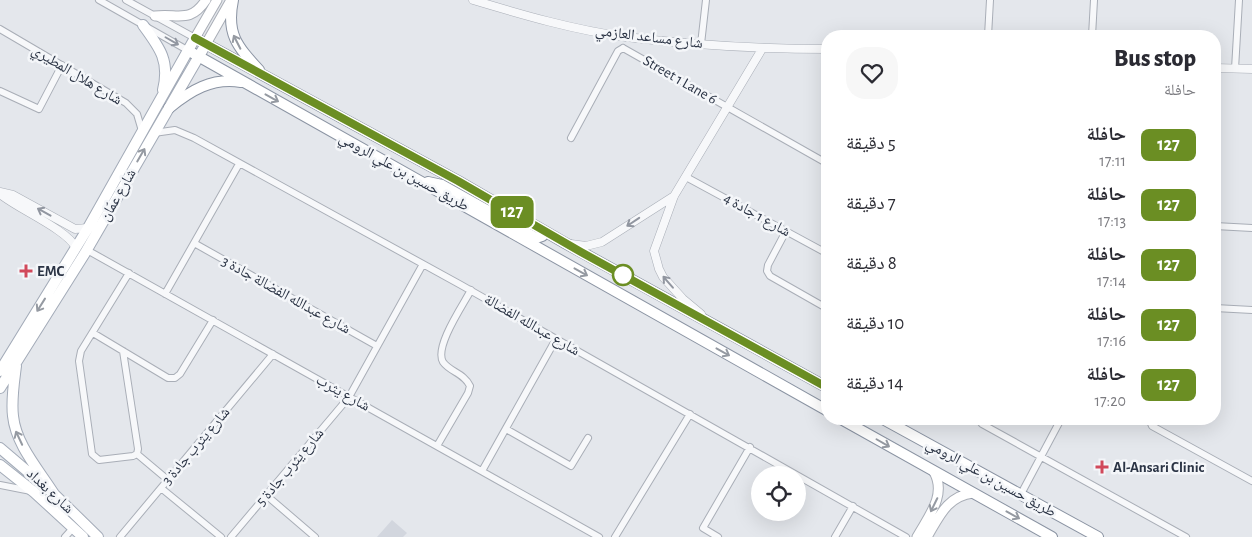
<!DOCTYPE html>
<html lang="ar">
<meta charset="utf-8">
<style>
:root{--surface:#fff;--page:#f7f7f7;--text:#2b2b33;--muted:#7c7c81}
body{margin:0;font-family:"Alegreya Sans","Noto Naskh Arabic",sans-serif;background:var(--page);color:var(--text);direction:rtl;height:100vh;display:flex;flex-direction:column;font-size:19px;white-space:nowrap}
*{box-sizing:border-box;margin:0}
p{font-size:16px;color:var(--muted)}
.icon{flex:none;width:28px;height:28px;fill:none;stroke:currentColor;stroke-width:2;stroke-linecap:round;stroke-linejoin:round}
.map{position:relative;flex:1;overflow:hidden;direction:ltr}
.drawer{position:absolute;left:821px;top:30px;width:400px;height:395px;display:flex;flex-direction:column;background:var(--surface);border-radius:20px;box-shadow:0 5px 20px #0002;direction:rtl}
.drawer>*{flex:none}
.badge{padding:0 10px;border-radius:8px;font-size:18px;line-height:32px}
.fabs{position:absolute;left:751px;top:466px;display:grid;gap:10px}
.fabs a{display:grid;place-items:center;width:55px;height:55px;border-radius:50%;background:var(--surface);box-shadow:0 5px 20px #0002;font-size:25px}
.map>.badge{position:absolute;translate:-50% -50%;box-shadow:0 0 0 2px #fff}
.round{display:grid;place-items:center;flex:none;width:52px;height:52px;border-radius:20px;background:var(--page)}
.overview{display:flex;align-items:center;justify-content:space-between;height:85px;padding:0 25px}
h1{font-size:24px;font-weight:800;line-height:38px}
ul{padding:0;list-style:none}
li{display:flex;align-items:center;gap:15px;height:60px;padding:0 25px}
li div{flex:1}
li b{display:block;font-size:19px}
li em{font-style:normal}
li .badge{min-width:55px;font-weight:700;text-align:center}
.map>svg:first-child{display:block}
.built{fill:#d2d6de}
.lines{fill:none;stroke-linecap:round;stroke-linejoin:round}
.minor-casing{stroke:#a9aeb7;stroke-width:8}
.tertiary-casing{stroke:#a9aeb7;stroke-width:9}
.secondary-casing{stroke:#a9aeb7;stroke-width:11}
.primary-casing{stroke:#a3abb8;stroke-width:12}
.trunk-casing{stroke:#8b94a3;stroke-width:12}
.minor{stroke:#f7f8fa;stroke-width:6}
.tertiary{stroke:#f7f8fa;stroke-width:8}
.secondary{stroke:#fff;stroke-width:9}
.primary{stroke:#fff;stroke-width:10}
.trunk{stroke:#fff;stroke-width:10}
.oneway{stroke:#9196a0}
.oneway2{stroke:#959aa2}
.line-casing{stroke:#fff;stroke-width:11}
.line{stroke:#6b8e23;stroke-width:8}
.poi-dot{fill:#d1495b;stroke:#f4f6f9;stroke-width:2}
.stop-dot{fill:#fff;stroke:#6b8e23;stroke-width:2.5}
.labels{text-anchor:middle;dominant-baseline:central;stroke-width:5;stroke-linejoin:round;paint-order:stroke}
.street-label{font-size:15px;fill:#2b3445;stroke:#f4f6f9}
.poi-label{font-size:15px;font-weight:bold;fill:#2b3445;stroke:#f4f6f9;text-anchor:start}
</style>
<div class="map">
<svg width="1252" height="537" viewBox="0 0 1252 537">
<rect width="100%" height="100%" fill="#e4e7ec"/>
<path class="built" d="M392,520L407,533L403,537H377Z"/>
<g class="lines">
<g class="minor-casing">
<path id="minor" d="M99,0L189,51
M126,0L195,38
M0,29L126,103L137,114L142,131
M988,36L990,0
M1092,36L1094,0
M701,44L706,0
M623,48L828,164
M1235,69L1239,0
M0,91L39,109L62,65
M154,133L175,130L194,138L461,285L906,537
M571,138L618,51L623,48
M686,177L828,254
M1215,226L1252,228
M786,231L768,265L767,271L770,276L828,309
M194,243L377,346
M87,250L599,537
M129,273L81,351L79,361L92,454L99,460L133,456L137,454
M165,294L239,164
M1215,308L1252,310
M93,333L168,378H175L180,374L213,320
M123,351L138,449L137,454
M978,419L982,424L1186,537
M1149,419L1152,426L1252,481
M506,429L571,466L588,438
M437,446L468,393L470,386C464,373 450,372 443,362C434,347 463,305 471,290
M137,454L168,480
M482,471L556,339
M0,485L31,491
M161,488L221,537
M1021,494L1061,419
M266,495L315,537
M65,537L74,527
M120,537L273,354
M231,537L349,397L423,264
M615,537L690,414
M718,537L703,528L750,447
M835,537L853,506"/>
</g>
<g class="tertiary-casing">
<path id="tertiary" d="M473,0C523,15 574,30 626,37C693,45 760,49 828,49
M1215,68L1252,69
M0,192L13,195L75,229L88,228
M0,194C18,209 68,230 76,248
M571,244L586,246L602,242L674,196
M701,314L683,299L663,277L659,269L654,251L674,196L762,49"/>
</g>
<g class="secondary-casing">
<path id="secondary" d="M155,16C178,13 190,24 206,0
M195,38L217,0
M206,44L231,0
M917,537C928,517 947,495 934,472
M927,537C939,517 947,496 973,493"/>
</g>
<g class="primary-casing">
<path id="primary" d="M143,25C160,48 170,61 163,90
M16,366C14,382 11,400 13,416C16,445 39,470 54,494
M0,371L88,228L195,38
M0,388L85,253L206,44
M0,448L54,494L98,537
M0,465L34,492L83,537"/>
</g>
<g class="trunk-casing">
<path id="trunk" d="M233,0C226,34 237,46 259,70
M195,38L458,181L565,243L828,388
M189,51L828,411
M169,108C190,91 212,77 241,82
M428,182L442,185L536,238L542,236L541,229
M841,419L1052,537
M883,419L1098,537"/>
</g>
<use href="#minor" class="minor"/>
<use href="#tertiary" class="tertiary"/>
<use href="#secondary" class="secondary"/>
<use href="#primary" class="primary"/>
<use href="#trunk" class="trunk"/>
</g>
<defs><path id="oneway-shaft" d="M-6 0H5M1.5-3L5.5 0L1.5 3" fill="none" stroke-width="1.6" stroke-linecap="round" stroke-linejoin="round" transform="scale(1.25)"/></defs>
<g class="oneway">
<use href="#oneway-shaft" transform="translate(172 41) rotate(30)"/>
<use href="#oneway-shaft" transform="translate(44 212) rotate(-151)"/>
<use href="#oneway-shaft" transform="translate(633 222) rotate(146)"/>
<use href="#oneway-shaft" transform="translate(668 282) rotate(-131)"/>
</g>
<g class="oneway2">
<use href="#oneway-shaft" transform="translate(237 42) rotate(-117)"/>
<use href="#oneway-shaft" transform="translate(272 98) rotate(29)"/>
<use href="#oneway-shaft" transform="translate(141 155) rotate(-60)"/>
<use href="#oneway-shaft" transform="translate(581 272) rotate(29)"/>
<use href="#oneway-shaft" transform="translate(41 305) rotate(122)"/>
<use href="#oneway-shaft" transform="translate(723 352) rotate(29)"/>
<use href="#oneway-shaft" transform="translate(19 438) rotate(-115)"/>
<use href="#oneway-shaft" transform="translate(883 443) rotate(30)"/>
<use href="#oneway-shaft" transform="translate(934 505) rotate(116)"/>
<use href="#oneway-shaft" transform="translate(1013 515) rotate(29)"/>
</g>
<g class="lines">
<g class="line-casing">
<path id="line" d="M195,38L458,181L581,252L828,388"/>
</g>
<use href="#line" class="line"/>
</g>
<g class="poi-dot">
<path d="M23.5 263.5h5v5h5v5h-5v5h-5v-5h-5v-5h5z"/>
<path d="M1099.5 459.5h5v5h5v5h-5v5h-5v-5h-5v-5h5z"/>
</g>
<circle class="stop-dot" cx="623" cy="275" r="10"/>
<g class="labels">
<g class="street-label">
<text transform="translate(649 37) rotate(7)">شارع مساعد العازمي</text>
<text transform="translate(77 75) rotate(31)">شارع هلال المطيري</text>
<text transform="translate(680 80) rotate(30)">Street 1 Lane 6</text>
<text transform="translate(404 172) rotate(29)">طريق حسين بن علي الرومي</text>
<text transform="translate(118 195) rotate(-60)">شارع عمّان</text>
<text transform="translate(757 215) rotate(29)">شارع 1 جادة 4</text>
<text transform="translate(286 295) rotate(29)">شارع عبدالله الفضالة جادة 3</text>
<text transform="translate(532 325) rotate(30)">شارع عبدالله الفضالة</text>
<text transform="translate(343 393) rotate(29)">شارع يثرب</text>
<text transform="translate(196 446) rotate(-50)">شارع يثرب جادة 3</text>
<text transform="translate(290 467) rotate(-50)">شارع يثرب جادة 5</text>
<text transform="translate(991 478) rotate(29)">طريق حسين بن علي الرومي</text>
<text transform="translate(50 491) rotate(43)">شارع بغداد</text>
</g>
<g class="poi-label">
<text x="37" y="271">EMC</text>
<text x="1113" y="467">Al-Ansari Clinic</text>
</g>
</g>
</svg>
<div class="fabs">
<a><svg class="icon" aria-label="locate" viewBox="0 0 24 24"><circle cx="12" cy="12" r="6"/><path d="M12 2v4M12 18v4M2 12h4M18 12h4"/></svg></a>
</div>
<b class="badge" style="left:512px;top:212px;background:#6b8e23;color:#fff">127</b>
<section class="drawer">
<div class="overview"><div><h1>Bus stop</h1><p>حافلة</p></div><a class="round"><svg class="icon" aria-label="heart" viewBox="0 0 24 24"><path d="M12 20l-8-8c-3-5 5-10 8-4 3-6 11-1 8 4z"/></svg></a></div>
<ul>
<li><span class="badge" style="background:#6b8e23;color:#fff">127</span><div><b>حافلة</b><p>17:11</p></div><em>5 دقيقة</em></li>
<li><span class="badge" style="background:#6b8e23;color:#fff">127</span><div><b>حافلة</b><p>17:13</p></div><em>7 دقيقة</em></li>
<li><span class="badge" style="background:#6b8e23;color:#fff">127</span><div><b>حافلة</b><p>17:14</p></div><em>8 دقيقة</em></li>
<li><span class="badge" style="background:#6b8e23;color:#fff">127</span><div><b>حافلة</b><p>17:16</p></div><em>10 دقيقة</em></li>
<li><span class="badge" style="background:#6b8e23;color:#fff">127</span><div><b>حافلة</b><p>17:20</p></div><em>14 دقيقة</em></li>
</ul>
</section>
</div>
